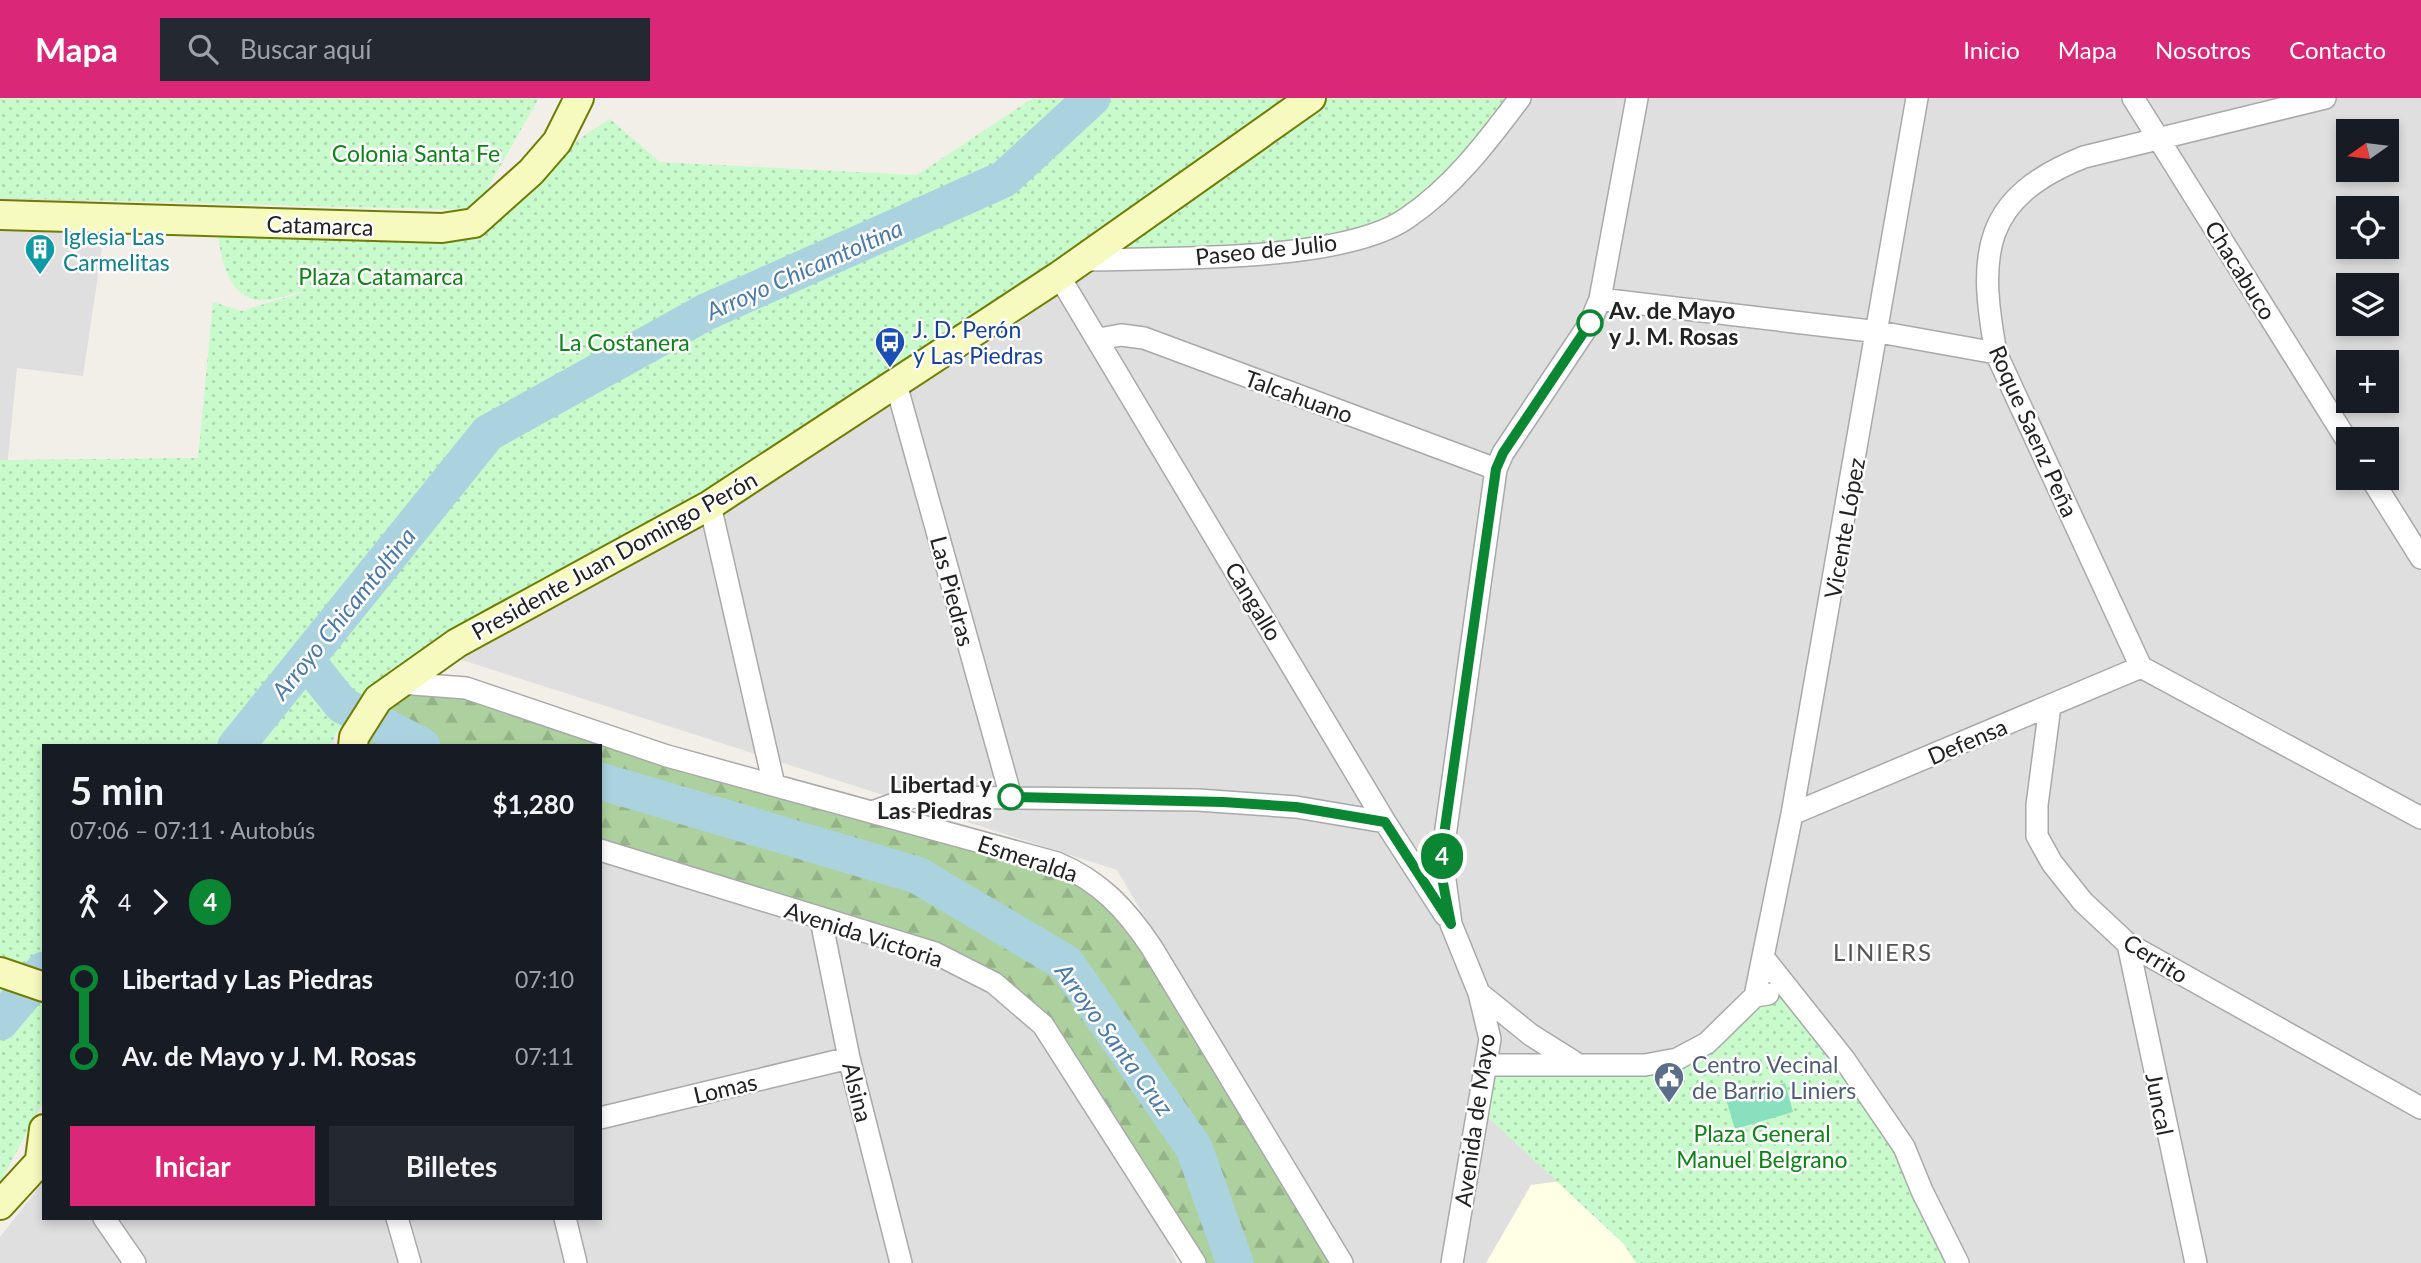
<!DOCTYPE html>
<html lang="es">
<meta charset="utf-8">
<style>
:root{--surface:#171b24;--page:#242831;--text:#f1f3f6;--muted:#9ea1a6;--accent:#db2777}
body{margin:0;font-family:Lato,sans-serif;background:var(--page);color:var(--text);height:100vh;display:flex;flex-direction:column;font-size:26px;white-space:nowrap}
*{box-sizing:border-box;margin:0}
p{font-size:23px;color:var(--muted)}
.icon{flex:none;width:38px;height:38px;fill:none;stroke:currentColor;stroke-width:2;stroke-linecap:round;stroke-linejoin:round}
.map{position:relative;flex:1;overflow:hidden}
.side{position:absolute;left:42px;top:646px;width:560px;height:476px;display:flex;flex-direction:column;background:var(--surface);border-radius:0px;box-shadow:0 4px 10px #0003}
.side>*{flex:none}
.badge{padding:0 14px;border-radius:23px;font-size:24px;line-height:46px}
.needle{width:46px;rotate:256deg}
.buttons{position:absolute;left:2336px;top:21px;display:grid;gap:14px}
.buttons a{display:grid;place-items:center;width:63px;height:63px;border-radius:0px;background:var(--surface);box-shadow:0 4px 10px #0003;font-size:35px}
.map>.badge{position:absolute;translate:-50% -50%;box-shadow:0 0 0 4px #fff}
.legs{display:flex;align-items:center;gap:10px;height:77px;padding:0 28px;font-size:23px}
.legs p{margin-inline-start:auto}
.overview{display:flex;align-items:center;justify-content:space-between;height:119px;padding:0 28px}
h1{font-size:38px;font-weight:700;line-height:52px}
.button{display:flex;gap:14px;margin-top:auto;padding:14px 28px}
.button a{flex:1;height:80px;border-radius:0px;background:var(--accent);color:#fff;font-size:28px;font-weight:700;line-height:80px;text-align:center}
.button a+a{background:var(--page);color:var(--text)}
ul{padding:0 28px;list-style:none}
li{display:flex;align-items:center;gap:24px;height:77px;font-size:26px}
li i{display:grid;place-items:center;width:10px;height:100%;margin:0 9px;background:currentColor}
li i::after{content:'';width:18px;height:18px;margin:-9px;border:5px solid;border-radius:50%;background:var(--surface)}
li p{margin-inline-start:auto}
li:first-child i{background:linear-gradient(#0000 50%,currentColor 0)}
li:last-child i{background:linear-gradient(currentColor 50%,#0000 0)}
header{display:flex;align-items:center;gap:42px;box-sizing:border-box;height:98px;padding:0 35px;background:var(--accent);color:#fff}
header strong{font-size:33px}
nav{display:flex;gap:38px;margin-inline-start:auto;font-size:24px}
.search{width:490px;height:63px;background:var(--page);display:flex;align-items:center;gap:18px;box-sizing:border-box;padding:0 24px;border-radius:0px;color:var(--muted);font-size:26px}
.map>svg:first-child{display:block}
.residential{fill:#e0dfdf;fill-rule:evenodd}
.education{fill:#ffffe5}
.forest{fill:url(#forest-firs)}
.park{fill:url(#park-dots)}
.pitch{fill:#88e0be}
.lines{fill:none;stroke-linecap:round;stroke-linejoin:round}
.river{stroke:#aad3df;stroke-width:37}
.street-casing{stroke:#a9a9a9;stroke-width:24}
.secondary-casing{stroke:#707d05;stroke-width:32}
.street{stroke:#fff;stroke-width:21}
.secondary{stroke:#f7fabf;stroke-width:28}
.line-1-casing{stroke:#fff;stroke-width:16}
.line-1{stroke:#0b8733;stroke-width:10}
.stop-1-dot{fill:#fff;stroke:#0b8733;stroke-width:3.5}
.labels{text-anchor:middle;dominant-baseline:central;stroke-width:5;stroke-linejoin:round;paint-order:stroke}
.park-label{font-size:23px;fill:#0c8416;stroke:#fff}
.street-label{font-size:23px;fill:#222;stroke:#fff}
.culture-label{font-size:23px;fill:#0d838f;stroke:#fff;text-anchor:start}
.stop-label{font-size:23px;font-weight:bold;fill:#222;stroke:#fff;text-anchor:start}
.transit-label{font-size:23px;fill:#164399;stroke:#fff;text-anchor:start}
.service-label{font-size:23px;fill:#4e5e75;stroke:#fff;text-anchor:start}
.water-label{font-size:24px;font-style:italic;fill:#4a7aab;stroke:#fff}
.neighbourhood-label{font-size:24px;letter-spacing:2px;fill:#555;stroke:#fff}
</style>
<header>
<strong>Mapa</strong>
<div class="search"><svg class="icon" aria-label="search" viewBox="0 0 24 24"><circle cx="10" cy="10" r="6"/><path d="M15 15l6 6"/></svg>Buscar aquí</div>
<nav><a>Inicio</a><a>Mapa</a><a>Nosotros</a><a>Contacto</a></nav>
</header>
<div class="map">
<svg width="2421" height="1165" viewBox="0 0 2421 1165">
<defs>
<pattern id="forest-firs" width="22" height="20" patternUnits="userSpaceOnUse" patternTransform="scale(1.75)"><rect width="22" height="20" fill="#add19e"/><path d="M5 1l3.5 6h-7zM16 11l3.5 6h-7z" fill="#95b388"/></pattern>
<pattern id="park-dots" width="8" height="8" patternUnits="userSpaceOnUse" patternTransform="scale(1.75)"><rect width="8" height="8" fill="#c8facc"/><path d="M2 2h.1M6 6h.1" fill="none" stroke="#acd6af" stroke-width="1.8" stroke-linecap="round"/></pattern>
</defs>
<rect width="100%" height="100%" fill="#f2efe9"/>
<path class="residential" d="M0,0L78,78L102,150L83,278L17,270L4,400L0,399Z
M1473,0H2421V1165H1348L1117,772L462,562L458,509L1088,168ZM2348,33H2387V72H2348ZM2348,110H2387V149H2348ZM2348,187H2387V226H2348ZM2348,264H2387V303H2348ZM2348,341H2387V380H2348Z
M600,747L998,882L1086,955L1177,1165H0V1139L44,1083V1120H600Z"/>
<path class="education" d="M1585,1080L1640,1165H1486L1531,1087Z"/>
<path class="forest" d="M400,585L466,590L1099,786L1342,1165H1183L1043,927L994,885L600,752V648H353Z"/>
<path class="park" d="M0,0H539L475,112L0,100Z
M1033,0H1520L1444,89L1373,136L1082,162L1015,207L501,521L392,571L336,635L331,647L44,648V1002L0,1085V362L198,360L213,204L241,213L308,193C293,194 273,204 258,202C223,197 221,151 215,124L442,130L610,21L660,64L917,77Z
M1790,892L1844,961L1958,1165H1636L1624,1146L1479,1011L1486,967L1677,961L1755,898Z"/>
<path class="pitch" d="M1785,985L1793,1014L1735,1031L1726,1001Z"/>
<g class="lines">
<path class="river" d="M306,562L342,607L422,648
M236,648L488,335L706,214L1004,81L1092,0
M600,683L917,777L1066,865L1194,1050L1235,1165
M0,924L44,872"/>
<g class="street-casing">
<path id="street" d="M2133,0L2348,344
M2325,0L2084,59C1981,100 1978,156 1996,255L2141,569L2421,720
M1082,162C1162,160 1343,165 1407,120C1453,89 1487,44 1520,0
M1059,178L1385,724L1445,817
M1600,201L1879,234L1996,255
M1099,241L1121,237L1144,240L1496,371
M896,286L1011,699
M2371,380L2421,460
M710,407L774,687
M400,585L466,590L667,658L1057,765C1100,783 1126,811 1152,850L1342,1165
M2050,608L2037,707V738L2052,765L2083,804L2128,846L2421,1010
M872,714L913,699L1198,702L1296,709L1385,724
M1792,716L2141,569
M600,752L935,855L994,885L1043,927L1195,1165
M821,822L849,960L901,1165
M2128,846L2196,1165
M1763,859L1844,961L1904,1049L1922,1093L1958,1165
M1479,895L1531,937L1574,964
M1755,898L1792,716L1917,0
M1486,967H1645L1677,961L1707,945L1755,898L1768,896
M600,1020L849,960
M104,1120L135,1165
M397,1120L410,1165
M565,1120L576,1165
M1452,1165L1490,941L1479,895L1451,826L1442,760L1496,371L1503,355L1590,225L1600,201L1637,0"/>
</g>
<g class="secondary-casing">
<path id="secondary" d="M0,117L442,130L474,125L531,74L557,44L579,0
M353,648L354,639L378,601L457,545L710,407L1059,178L1311,0
M0,874L44,889
M40,1061L44,1031
M0,1107L44,1059"/>
</g>
<use href="#street" class="street"/>
<use href="#secondary" class="secondary"/>
</g>
<g class="lines">
<g class="line-1-casing">
<path id="line-1" d="M1011,699L1223,704L1296,709L1385,724L1451,826L1443,785L1444,737L1496,371L1503,355L1590,225"/>
</g>
<use href="#line-1" class="line-1"/>
</g>
<defs>
<g id="building-pin" transform="scale(1.575)"><path d="M0 17L-7.5 6A9.5 9.5 0 1 1 7.5 6Z" fill="#0f9aa8" stroke="#fff"/><path d="M-4-6H4V6H1V3H-1V6H-4ZM-2.5-4.3h1.7v1.8h-1.7ZM.8-4.3h1.7v1.8H.8ZM-2.5-1h1.7V.8h-1.7ZM.8-1h1.7V.8H.8Z" fill="#fff"/></g>
<g id="bus-pin" transform="scale(1.575)"><path d="M0 17L-7.5 6A9.5 9.5 0 1 1 7.5 6Z" fill="#1a4fb4" stroke="#fff"/><path d="M-5-6H5V4H4V6H2V4H-2V6H-4V4H-5ZM-3.5-4V0h7V-4ZM-3.5 1.2v1.5H-2V1.2ZM2 1.2v1.5H3.5V1.2Z" fill="#fff"/></g>
<g id="civic-pin" transform="scale(1.575)"><path d="M0 17L-7.5 6A9.5 9.5 0 1 1 7.5 6Z" fill="#5c6f8a" stroke="#fff"/><path d="M-.6-6.5H3V-4.5H.6V-3L4-1V1h2V6H-6V1h2V-1L-.6-3ZM-1.2 2.5V6h2.4V2.5Z" fill="#fff"/></g>
</defs>
<g fill-rule="evenodd">
<use href="#building-pin" x="40" y="151"/>
<use href="#bus-pin" x="890" y="244"/>
<use href="#civic-pin" x="1669" y="979"/>
</g>
<g class="stop-1-dot">
<circle cx="1590" cy="225" r="12"/>
<circle cx="1011" cy="699" r="12"/>
</g>
<g class="labels">
<g class="park-label">
<text x="416" y="55">Colonia Santa Fe</text>
<text x="381" y="178">Plaza Catamarca</text>
<text x="624" y="244">La Costanera</text>
<text x="1762" y="1035">Plaza General<tspan x="1762" dy="26">Manuel Belgrano</tspan></text>
</g>
<g class="street-label">
<text transform="translate(320 127) rotate(2)">Catamarca</text>
<text transform="translate(1266 151) rotate(-6)">Paseo de Julio</text>
<text transform="translate(2241 172) rotate(58)">Chacabuco</text>
<text transform="translate(1299 298) rotate(20)">Talcahuano</text>
<text transform="translate(2034 333) rotate(66)">Roque Saenz Peña</text>
<text transform="translate(1844 430) rotate(-80)">Vicente López</text>
<text transform="translate(614 457) rotate(-29)">Presidente Juan Domingo Perón</text>
<text transform="translate(953 493) rotate(75)">Las Piedras</text>
<text transform="translate(1254 503) rotate(59)">Cangallo</text>
<text transform="translate(1967 643) rotate(-23)">Defensa</text>
<text transform="translate(1028 760) rotate(18)">Esmeralda</text>
<text transform="translate(864 836) rotate(18)">Avenida Victoria</text>
<text transform="translate(2156 860) rotate(32)">Cerrito</text>
<text transform="translate(725 990) rotate(-13)">Lomas</text>
<text transform="translate(858 994) rotate(76)">Alsina</text>
<text transform="translate(2160 1006) rotate(79)">Juncal</text>
<text transform="translate(1474 1022) rotate(-82)">Avenida de Mayo</text>
</g>
<g class="culture-label">
<text x="63" y="138">Iglesia Las<tspan x="63" dy="26">Carmelitas</tspan></text>
</g>
<g class="stop-label">
<text x="1609" y="212">Av. de Mayo<tspan x="1609" dy="26">y J. M. Rosas</tspan></text>
<text x="992" y="686" text-anchor="end">Libertad y<tspan x="992" dy="26">Las Piedras</tspan></text>
</g>
<g class="transit-label">
<text x="913" y="231">J. D. Perón<tspan x="913" dy="26">y Las Piedras</tspan></text>
</g>
<g class="service-label">
<text x="1692" y="966">Centro Vecinal<tspan x="1692" dy="26">de Barrio Liniers</tspan></text>
</g>
<g class="water-label">
<text transform="translate(804 171) rotate(-24)">Arroyo Chicamtoltina</text>
<text transform="translate(343 515) rotate(-51)">Arroyo Chicamtoltina</text>
<text transform="translate(1115 941) rotate(54)">Arroyo Santa Cruz</text>
</g>
<g class="neighbourhood-label">
<text x="1883" y="853">LINIERS</text>
</g>
</g>
</svg>
<div class="buttons">
<a><svg class="needle" viewBox="-14 -14 28 28"><path d="M0-13l5 13h-10z" fill="#e53935"/><path d="M0 13l5-13h-10z" fill="#9ea1a6"/></svg></a>
<a><svg class="icon" aria-label="locate" viewBox="0 0 24 24"><circle cx="12" cy="12" r="6"/><path d="M12 2v4M12 18v4M2 12h4M18 12h4"/></svg></a>
<a><svg class="icon" aria-label="layers" viewBox="0 0 24 24"><path d="M12 4l9 5-9 5-9-5zM3 14l9 5 9-5"/></svg></a>
<a>+</a>
<a>−</a>
</div>
<b class="badge" style="left:1442px;top:758px;background:#0b8733;color:#fff">4</b>
<section class="side">
<div class="overview"><div><h1>5 min</h1><p>07:06 – 07:11 · Autobús</p></div><b>$1,280</b></div>
<div class="legs"><svg class="icon" aria-label="walk" viewBox="0 0 24 24"><circle cx="13" cy="4" r="2"/><path d="M13 8l-2 6 4 7M11 14l-3 7M7 12l3-4h3l4 4"/></svg>4<svg class="icon" aria-label="forward" viewBox="0 0 24 24"><path d="M9 5l7 7-7 7"/></svg><b class="badge" style="background:#0b8733;color:#fff">4</b></div>
<ul>
<li><i style="color:#0b8733"></i><b>Libertad y Las Piedras</b><p>07:10</p></li>
<li><i style="color:#0b8733"></i><b>Av. de Mayo y J. M. Rosas</b><p>07:11</p></li>
</ul>
<div class="button"><a>Iniciar</a><a>Billetes</a></div>
</section>
</div>
